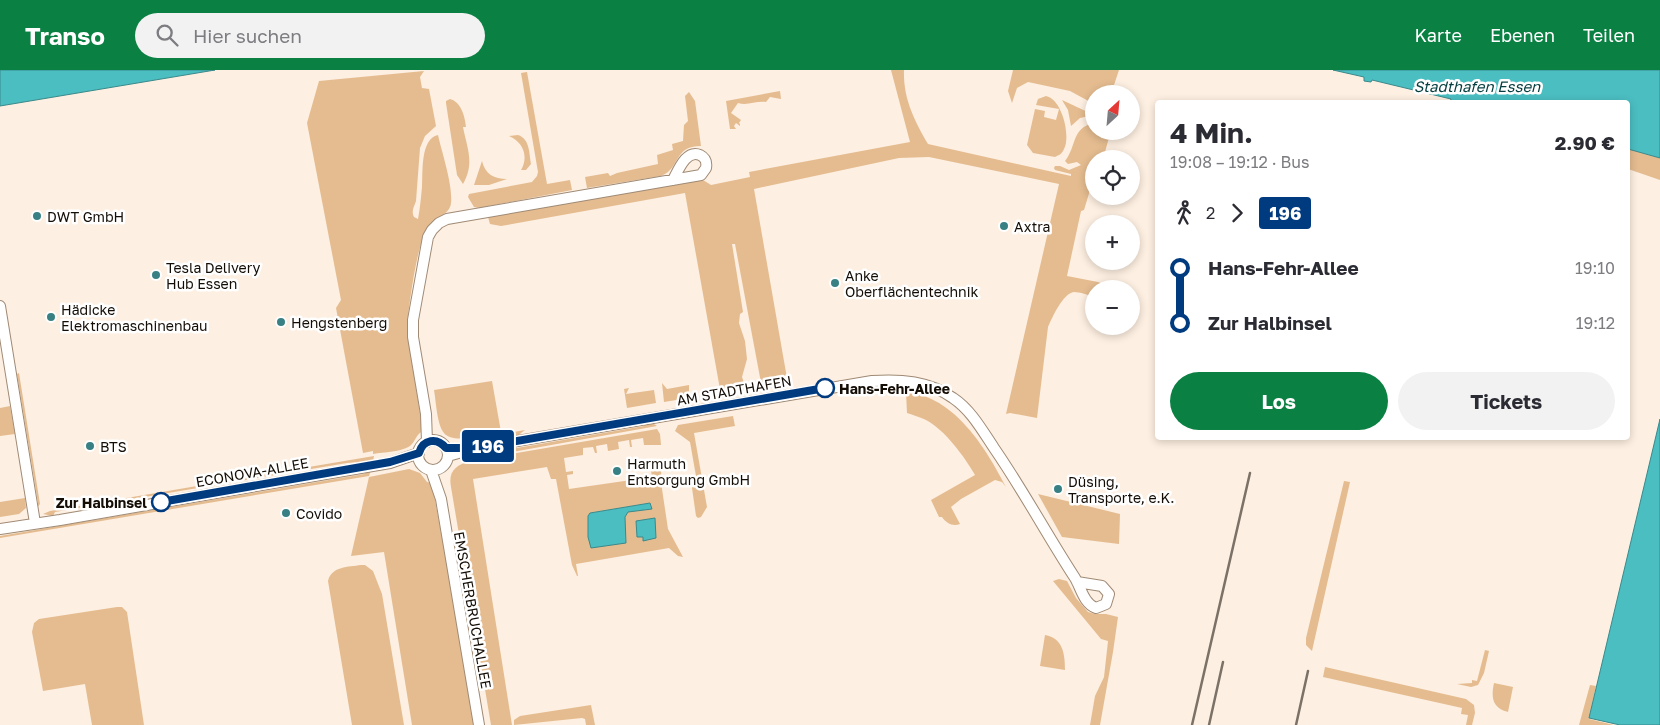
<!DOCTYPE html>
<html lang="de">
<meta charset="utf-8">
<style>
:root{--surface:#fff;--page:#f2f2f3;--text:#2b2b33;--muted:#7c7c81;--accent:#0b8043}
body{margin:0;font-family:"Golos Text",sans-serif;background:var(--page);color:var(--text);height:100vh;display:flex;flex-direction:column;font-size:19px;white-space:nowrap}
*{box-sizing:border-box;margin:0}
p{font-size:16px;color:var(--muted)}
.icon{flex:none;width:28px;height:28px;fill:none;stroke:currentColor;stroke-width:2;stroke-linecap:round;stroke-linejoin:round}
.map{position:relative;flex:1;overflow:hidden}
.side{position:absolute;left:1155px;top:30px;width:475px;height:340px;display:flex;flex-direction:column;background:var(--surface);border-radius:5px;box-shadow:0 2px 8px #0003}
.side>*{flex:none}
.badge{padding:0 10px;border-radius:4px;font-size:18px;line-height:32px}
.needle{width:32px;rotate:26deg}
.tools{position:absolute;left:1085px;top:15px;display:grid;gap:10px}
.tools a{display:grid;place-items:center;width:55px;height:55px;border-radius:50%;background:var(--surface);box-shadow:0 2px 8px #0003;font-size:25px}
.map>.badge{position:absolute;translate:-50% -50%;box-shadow:0 0 0 2px #fff}
.legs{display:flex;align-items:center;gap:8px;height:55px;padding:0 15px;font-size:16px}
.legs p{margin-inline-start:auto}
.summary{display:flex;align-items:center;justify-content:space-between;height:85px;padding:0 15px}
h1{font-size:28px;font-weight:700;line-height:38px}
.cta{display:flex;gap:10px;margin-top:auto;padding:10px 15px}
.cta a{flex:1;height:58px;border-radius:30px;background:var(--accent);color:#fff;font-size:20px;font-weight:700;line-height:58px;text-align:center}
.cta a+a{background:var(--page);color:var(--text)}
ul{padding:0 15px;list-style:none}
li{display:flex;align-items:center;gap:18px;height:55px;font-size:19px}
li i{display:grid;place-items:center;width:8px;height:100%;margin:0 6px;background:currentColor}
li i::after{content:'';width:12px;height:12px;margin:-6px;border:4px solid;border-radius:50%;background:var(--surface)}
li p{margin-inline-start:auto}
li:first-child i{background:linear-gradient(#0000 50%,currentColor 0)}
li:last-child i{background:linear-gradient(currentColor 50%,#0000 0)}
header{display:flex;align-items:center;gap:30px;box-sizing:border-box;height:70px;padding:0 25px;background:var(--accent);color:#fff}
header strong{font-size:24px}
nav{display:flex;gap:28px;margin-inline-start:auto;font-size:18px}
.search{width:350px;height:45px;background:var(--page);display:flex;align-items:center;gap:12px;box-sizing:border-box;padding:0 18px;border-radius:28px;color:var(--muted);font-size:19px}
.map>svg:first-child{display:block}
.green{fill:#e5bc90;fill-rule:evenodd}
.water{fill:#4bbec2;stroke:#3a898a}
.lines{fill:none;stroke-linecap:round;stroke-linejoin:round}
.minor-casing{stroke:#9f8a75;stroke-width:12}
.minor{stroke:#fff;stroke-width:10}
.rail{stroke:#7b7167;stroke-width:2.5}
.line-1-casing{stroke:#fff;stroke-width:11}
.line-1{stroke:#003b80;stroke-width:8}
.poi-dot{fill:#388083;stroke:#fff;stroke-width:2}
.stop-1-dot{fill:#fff;stroke:#003b80;stroke-width:2.5}
.labels{text-anchor:middle;dominant-baseline:central;stroke-width:5;stroke-linejoin:round;paint-order:stroke}
.poi-label{font-size:14px;fill:#140d06;stroke:#fff;text-anchor:start}
.stop-label{font-size:14px;font-weight:bold;fill:#140d06;stroke:#fff;text-anchor:start}
.street-label{font-size:14px;fill:#140d06;stroke:#fff}
.water-label{font-size:15px;font-style:italic;fill:#053d3e;stroke:#fff}
</style>
<header>
<strong>Transo</strong>
<div class="search"><svg class="icon" aria-label="search" viewBox="0 0 24 24"><circle cx="10" cy="10" r="6"/><path d="M15 15l6 6"/></svg>Hier suchen</div>
<nav><a>Karte</a><a>Ebenen</a><a>Teilen</a></nav>
</header>
<div class="map">
<svg width="1660" height="655" viewBox="0 0 1660 655">
<rect width="100%" height="100%" fill="#fdefe1"/>
<path class="green" d="M891,0H904C903,28 914,50 928,74L1071,106V104L1055,100L1054,98L1055,96H1060L1069,100L1081,95L1077,92L1068,94L1065,91C1077,76 1071,58 1094,53V61H1116L1115,65L1110,64L1103,89H1094V107L1084,140L1081,141L1067,206L1098,212L1114,219H1094V227C1088,225 1080,222 1074,222C1063,223 1052,248 1048,257L1037,348L1010,343L1006,344L1059,114L929,87L899,88L754,119L788,314L762,318L735,174H732L743,242L740,244L739,253L745,271L747,289L742,307L747,321L721,325L685,123L501,156L490,154L488,147L703,110L711,115L750,107L749,102L910,72Z
M1013,0H1119L1111,24H1094V34L1070,21L1028,12L1017,18L1012,33L1008,21Z
M424,1L420,7L422,18L429,19L436,56L425,66L420,78L416,131C414,137 411,141 414,147L418,149C420,138 421,128 422,117C423,103 420,69 438,65C442,83 453,115 451,133C450,145 434,148 428,157C416,177 410,230 407,255V262L423,361C416,364 416,371 410,376C401,382 384,382 373,384V381L363,383L336,238L341,230L307,53L319,11Z
M527,2L547,114L570,110L572,120L479,138L474,137L468,127L469,124L532,112L537,106L538,102L521,3Z
M780,21L781,29L770,27L766,32C755,31 747,36 738,33L731,43L741,50L739,53L740,54V56L736,53L734,56L736,59H730L726,31Z
M689,22L695,31L701,76C673,76 681,98 661,106L587,118L585,107L608,103L610,106L617,103L658,94L657,85L673,80L672,74L683,71L684,55L688,51L685,26Z
M1046,26C1062,29 1071,66 1064,79C1062,84 1059,85 1055,87L1033,83L1027,75L1035,39L1045,41L1044,47L1056,50L1059,39L1036,35L1038,29Z
M450,29C461,32 465,46 466,57H463C467,78 475,93 463,114L457,105L446,33V31Z
M1062,30L1094,45L1080,48L1071,56L1068,40Z
M518,65C530,69 529,83 531,94L526,100H521C529,86 523,72 509,66Z
M1628,79L1660,88V110L1628,99Z
M482,91C485,104 494,109 507,109L489,115H474Z
M19,303L40,434L37,438L35,434L38,433L17,304Z
M492,311L501,362C487,364 453,375 444,363C437,355 436,331 434,320Z
M662,313L667,319L689,315V326L688,328L664,332Z
M629,318L626,324L654,320L656,333L627,338L624,319Z
M906,322C954,326 986,378 1006,417L1002,412L995,410L961,429L951,437L960,454C953,457 946,453 942,447H939L931,430L975,405C964,386 945,360 926,350C920,347 913,345 907,343Z
M10,336L15,364L0,366V338Z
M733,346L735,356L694,363L707,437L701,447L698,448L696,446L692,418L696,406L690,372L675,361L678,355Z
M644,354H654L657,356L467,390L463,386L481,382L487,383L644,356Z
M657,359L660,364L661,375H644L643,368L631,370L632,377H630L629,370L618,372L619,379L608,381L607,374L596,376L597,383H595L593,377L583,378V385L564,388L566,402L573,401V404L567,405L569,419L652,407L650,394L661,399L662,419L668,459L683,487L678,486L669,478L576,494L578,506H577L572,495L556,409H551L547,397L473,409L512,655H491L451,417C448,401 456,395 470,391ZM650,433L651,439L628,441L625,447L590,443Z
M525,360L516,367C505,363 490,368 480,372C474,374 466,374 460,374L461,371Z
M374,386L373,391L347,393L55,442L53,446L43,444L50,441Z
M409,399L420,403L427,412L432,413L476,655H412L384,482L351,486L369,407Z
M371,400L369,406L0,468V466L364,404Z
M1344,411L1350,412L1312,581L1306,575V568Z
M1038,424L1120,444L1119,474L1062,467Z
M25,428L26,438L19,444L0,447V432Z
M361,495H365L373,501L382,524L404,655H352L328,511C332,496 348,497 361,495Z
M1059,509L1067,511L1076,528L1088,542L1095,544H1106L1118,547L1113,582L1100,655H1090L1095,626L1104,607L1108,571L1101,569L1053,511Z
M117,537H122L127,542L144,655H92L85,614L43,621L32,562L34,553L39,549Z
M1045,565C1063,568 1065,584 1065,600L1040,596Z
M1485,580L1489,581L1484,603L1478,615L1471,617L1457,614L1472,613V610L1477,611Z
M1325,597L1466,629L1474,635L1475,643L1472,655H1466L1468,645L1461,644L1462,638L1323,607Z
M1494,613L1513,617L1508,642C1492,638 1491,627 1494,613Z
M1590,615L1596,616L1589,649L1614,655H1579Z
M591,635L595,655H586L585,649L582,648L514,655V650L520,646Z"/>
<path class="water" d="M0,0H215L0,36Z
M1333,0H1660V88L1628,79V32H1465L1459,31V32H1450L1451,29L1372,10L1371,12L1364,11V7Z
M1660,349V655H1620L1589,648Z
M650,433L652,439L628,442L625,447L626,473L591,478L588,467V446L590,443Z
M655,448L656,468L643,471V467H637L636,451Z"/>
<g class="lines">
<g class="minor-casing">
<path id="minor" d="M0,236L35,453
M418 385a15 15 0 1 1 30 0a15 15 0 1 1-30 0Z
M427,372L426,344L413,267V250L428,167L432,160L439,153L447,149L701,105L706,98C707,92 706,88 700,85C686,79 678,101 673,110
M448,386L476,378L872,311C901,309 929,311 953,328C971,340 982,360 994,378C1023,420 1047,465 1075,508C1081,518 1084,534 1096,538L1106,534L1109,524L1102,516L1077,512
M431,400L441,429L479,655
M0,459L60,450L390,393L419,383"/>
</g>
<use href="#minor" class="minor"/>
<path class="rail" d="M1192,655L1250,403
M1209,655L1223,592
M1296,655L1308,601"/>
</g>
<g class="lines">
<g class="line-1-casing">
<path id="line-1" d="M161,432L390,392L419,383C423,369 437,367 446,378H476L825,318"/>
</g>
<use href="#line-1" class="line-1"/>
</g>
<g class="poi-dot">
<circle cx="37" cy="146" r="5"/>
<circle cx="1004" cy="156" r="5"/>
<circle cx="156" cy="205" r="5"/>
<circle cx="835" cy="213" r="5"/>
<circle cx="51" cy="247" r="5"/>
<circle cx="281" cy="252" r="5"/>
<circle cx="90" cy="376" r="5"/>
<circle cx="617" cy="401" r="5"/>
<circle cx="1058" cy="419" r="5"/>
<circle cx="286" cy="443" r="5"/>
</g>
<g class="stop-1-dot">
<circle cx="825" cy="318" r="9"/>
<circle cx="161" cy="432" r="9"/>
</g>
<g class="labels">
<g class="poi-label">
<text x="47" y="146">DWT GmbH</text>
<text x="1014" y="156">Axtra</text>
<text x="166" y="197">Tesla Delivery<tspan x="166" dy="16">Hub Essen</tspan></text>
<text x="845" y="205">Anke<tspan x="845" dy="16">Oberflächentechnik</tspan></text>
<text x="61" y="239">Hädicke<tspan x="61" dy="16">Elektromaschinenbau</tspan></text>
<text x="291" y="252">Hengstenberg</text>
<text x="100" y="376">BTS</text>
<text x="627" y="393">Harmuth<tspan x="627" dy="16">Entsorgung GmbH</tspan></text>
<text x="1068" y="411">Düsing,<tspan x="1068" dy="16">Transporte, e.K.</tspan></text>
<text x="296" y="443">Covido</text>
</g>
<g class="stop-label">
<text x="839" y="318">Hans-Fehr-Allee</text>
<text x="147" y="432" text-anchor="end">Zur Halbinsel</text>
</g>
<g class="street-label">
<text transform="translate(734 320) rotate(-10)">AM STADTHAFEN</text>
<text transform="translate(252 402) rotate(-10)">ECONOVA-ALLEE</text>
<text transform="translate(473 540) rotate(80)">EMSCHERBRUCHALLEE</text>
</g>
<g class="water-label">
<text x="1477" y="16">Stadthafen Essen</text>
</g>
</g>
</svg>
<div class="tools">
<a><svg class="needle" viewBox="-14 -14 28 28"><path d="M0-13l5 13h-10z" fill="#e53935"/><path d="M0 13l5-13h-10z" fill="#7c7c81"/></svg></a>
<a><svg class="icon" aria-label="locate" viewBox="0 0 24 24"><circle cx="12" cy="12" r="6"/><path d="M12 2v4M12 18v4M2 12h4M18 12h4"/></svg></a>
<a>+</a>
<a>−</a>
</div>
<b class="badge" style="left:488px;top:376px;background:#003b80;color:#fff">196</b>
<section class="side">
<div class="summary"><div><h1>4 Min.</h1><p>19:08 – 19:12 · Bus</p></div><b>2.90 €</b></div>
<div class="legs"><svg class="icon" aria-label="walk" viewBox="0 0 24 24"><circle cx="13" cy="4" r="2"/><path d="M13 8l-2 6 4 7M11 14l-3 7M7 12l3-4h3l4 4"/></svg>2<svg class="icon" aria-label="forward" viewBox="0 0 24 24"><path d="M9 5l7 7-7 7"/></svg><b class="badge" style="background:#003b80;color:#fff">196</b></div>
<ul>
<li><i style="color:#003b80"></i><b>Hans-Fehr-Allee</b><p>19:10</p></li>
<li><i style="color:#003b80"></i><b>Zur Halbinsel</b><p>19:12</p></li>
</ul>
<div class="cta"><a>Los</a><a>Tickets</a></div>
</section>
</div>
